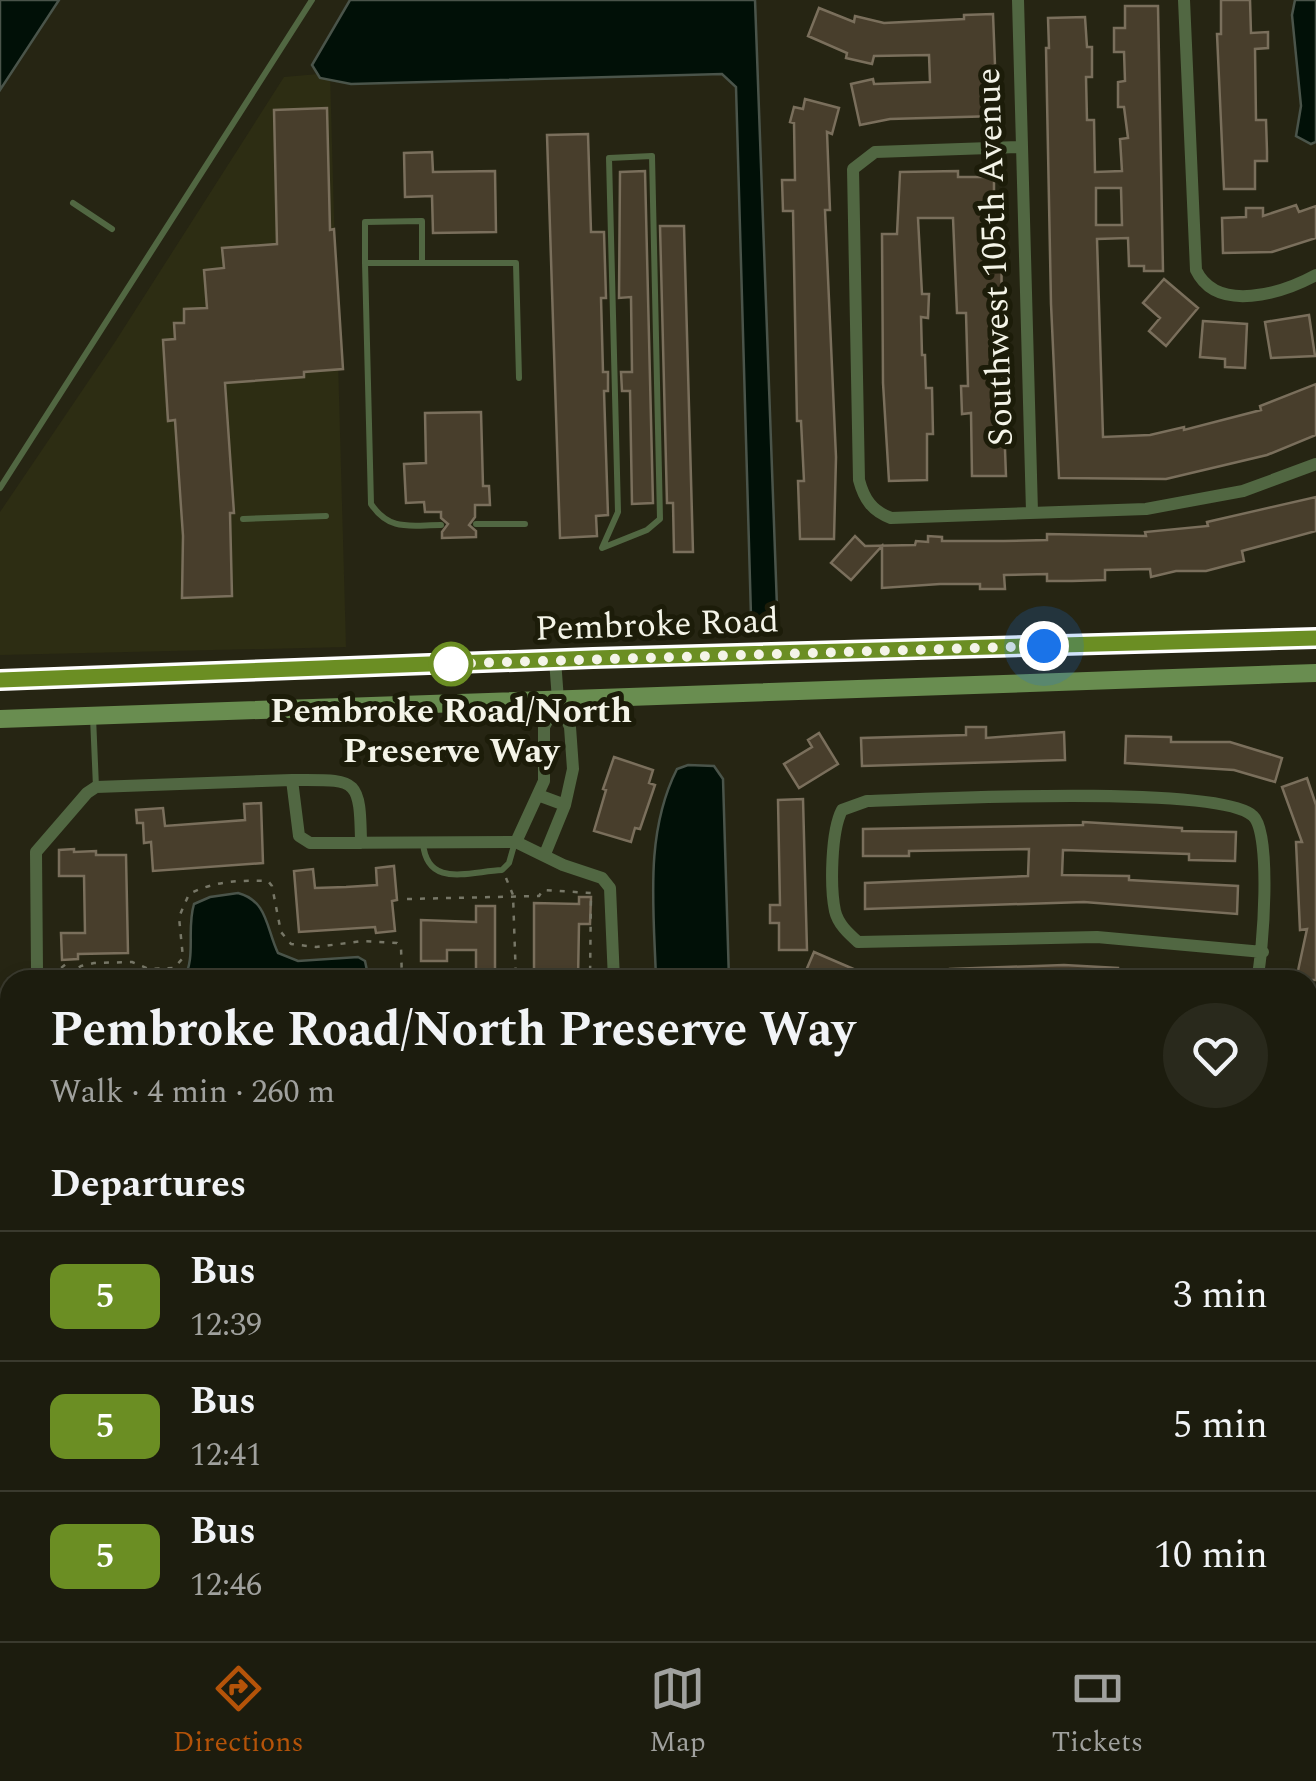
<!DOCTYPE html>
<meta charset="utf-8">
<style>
:root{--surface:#1c1c0e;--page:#29291c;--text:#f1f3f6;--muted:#a0a19e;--line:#3a3a2e;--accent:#b45309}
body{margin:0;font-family:Spectral,serif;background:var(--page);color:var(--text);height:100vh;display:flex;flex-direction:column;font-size:38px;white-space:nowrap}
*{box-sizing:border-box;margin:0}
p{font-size:32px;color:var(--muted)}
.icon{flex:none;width:55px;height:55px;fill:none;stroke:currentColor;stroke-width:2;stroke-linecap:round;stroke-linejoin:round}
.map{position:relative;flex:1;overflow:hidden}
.panel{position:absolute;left:0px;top:970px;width:1318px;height:672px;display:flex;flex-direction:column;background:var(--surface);border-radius:30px 30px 0 0;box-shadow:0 5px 15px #0003,0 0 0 2px var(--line)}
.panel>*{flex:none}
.badge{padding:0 20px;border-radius:15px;font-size:35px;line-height:65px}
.you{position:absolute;width:50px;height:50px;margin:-25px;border:8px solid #fff;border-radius:50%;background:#1a73e8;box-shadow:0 0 0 15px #1a73e833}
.map>.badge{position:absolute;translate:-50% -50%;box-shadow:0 0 0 5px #fff}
h2{padding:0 50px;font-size:38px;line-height:90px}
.round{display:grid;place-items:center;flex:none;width:105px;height:105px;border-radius:52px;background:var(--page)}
.headline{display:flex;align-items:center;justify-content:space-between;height:170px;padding:0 50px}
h1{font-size:48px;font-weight:700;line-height:75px}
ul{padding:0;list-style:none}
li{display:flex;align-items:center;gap:30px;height:130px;padding:0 50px;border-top:2px solid var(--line)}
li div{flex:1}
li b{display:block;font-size:38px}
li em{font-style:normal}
li .badge{min-width:110px;font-weight:700;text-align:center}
.menu{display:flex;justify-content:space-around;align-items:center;height:140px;border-top:2px solid var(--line);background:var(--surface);font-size:28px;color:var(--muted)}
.menu a{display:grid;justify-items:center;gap:5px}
.menu .active{color:var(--accent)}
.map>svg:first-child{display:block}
.built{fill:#2d2d13}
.green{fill:#573822}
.water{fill:#011007;stroke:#4a544a;stroke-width:2.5}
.building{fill:#483e2c;stroke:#7a6f5c;stroke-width:2.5;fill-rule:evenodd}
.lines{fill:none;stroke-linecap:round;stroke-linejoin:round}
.path{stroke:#777767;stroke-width:2.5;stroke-dasharray:5 8;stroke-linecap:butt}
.lane{stroke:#516742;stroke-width:6}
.street{stroke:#516742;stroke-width:12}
.secondary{stroke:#698d50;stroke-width:18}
.line-casing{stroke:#fff;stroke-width:22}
.line{stroke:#6b8e23;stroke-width:15}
.walk{stroke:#f4f4e8;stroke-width:10;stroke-dasharray:0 18}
.stop-dot{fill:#fff;stroke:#6b8e23;stroke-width:5}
.labels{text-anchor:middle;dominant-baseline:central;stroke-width:10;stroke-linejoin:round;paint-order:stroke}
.street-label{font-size:35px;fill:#f4f4e8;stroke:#1c1c09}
.stop-label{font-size:35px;font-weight:bold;fill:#f4f4e8;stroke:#1c1c09}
</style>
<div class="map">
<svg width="1316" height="1641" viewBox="0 0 1316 1641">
<rect width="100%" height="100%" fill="#262513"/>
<path class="built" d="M330,73L346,647L0,655V512L115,342L284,77Z
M468,1632H778L779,1641H274Z"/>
<path class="green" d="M10,1335V1632H274V1640L0,1641V1350Z"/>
<path class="water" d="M0,0H59L0,90Z
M350,0H755L777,607L772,619L758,621L751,616L736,87L722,74L351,84L320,78L312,65Z
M1295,0H1316V142L1311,144L1296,136L1301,106L1292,15Z
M688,765L714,766L723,779L729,980H656C654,910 644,834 677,769Z
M238,893C268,901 266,928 278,953L298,961L358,957L365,961L369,980H183C197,957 186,930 194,904L210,897Z
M1316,1227V1288L1308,1281V1243Z
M10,1380V1576L0,1573V1396Z
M1316,1552V1641H1209L1212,1633L1308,1632V1554Z"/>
<path class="building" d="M1221,0H1250L1251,33L1268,32V48L1255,49L1256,120H1266L1267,151V161H1255V189H1224L1217,34H1221Z
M1125,6H1158L1163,271H1144V266H1129L1128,238L1097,239L1103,437L1150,435L1184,427V430L1261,410L1260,406L1316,384V435L1267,455L1166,479L1059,478L1051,304L1046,48H1049L1048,18L1085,17L1087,47H1092V77H1086L1087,120H1094L1095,172L1122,171L1120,139L1128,138L1124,107H1118V82L1125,81L1124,52H1114V28H1125ZM1096,188H1121L1122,225H1096Z
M819,8L854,22L855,16L884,23L964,19V15L993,14L997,116L890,119L860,125L851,84L873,79L874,84L930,82L929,55L874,56L872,64L846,58L847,53L808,36Z
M805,99L839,108L832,134L827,132L830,210H825L836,457L834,539H800L798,481H804L801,421H797L793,211H783L782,180H795L794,123L790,122L794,107L803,109Z
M327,108L330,230L334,229L343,369L304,372V377L225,383L234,513H230L232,596L182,598L183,536L175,420L168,421L163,340L175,339L174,323H184V309L207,308L204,270L224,268L222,248L277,244L274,110Z
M588,134L591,232H604L606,298H601L603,372H608V391H604L608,515L596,516L597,536L560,538L547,135Z
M432,152L433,172L495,171L496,232L433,233L432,196L405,197L404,153Z
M645,171L653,503L632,504L630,391H622L621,372H632L631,297L619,298L620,172Z
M958,171V177H994V224L1002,223L1001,345L1006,476H972L971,413L962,414L961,386H968L966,313H957L953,218H918L922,294H929L928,318L921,317L922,355H925L926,388H932L933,434H927V480L889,481L883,383L882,234H897L900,172Z
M1296,205L1299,212L1316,206V238L1272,252L1223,253L1222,218L1246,217V208H1263V216Z
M660,226H684L693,552H674L673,503H667Z
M1164,279L1198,308L1166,346L1149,331L1160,318L1143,303Z
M1309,315L1315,356L1271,358L1265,322Z
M1203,321L1247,324L1245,368L1225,367V359L1200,357Z
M481,412L483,486H489L490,505H475V517L469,525L476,531V537L442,538V532L448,524L441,518V512H425L424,502L406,503L404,464L426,463L425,413Z
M1316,497V531L1242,551L1244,561L1206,571H1176L1151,577L1150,569L1105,570V580L1072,581H1047V574L1004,575L1005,589H980V584H940L882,588V546L851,580L831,563L855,536L865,546L915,545L916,541L928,542V536L942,537V541H1004L1047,540V534L1146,536L1145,532L1208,526L1207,522Z
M966,727H986V738L1064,732L1065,760L862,766L861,738L966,735Z
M819,733L838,764L799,788L784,764L812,747L808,740Z
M1126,736L1171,737V742H1230L1282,758L1275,782L1234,770L1125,763Z
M614,757L653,770L649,783L655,785L640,829L635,828L631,842L594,831L606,790L603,789Z
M1307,778L1316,805V980H1296L1307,929L1300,930L1296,842H1302L1282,787Z
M803,799L807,950H779V923H770V905H780L778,800Z
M261,803L263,863L153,871L151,842L144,843L143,823H137L136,810L163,808L165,826L245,820L244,804Z
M1083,822L1182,828V831L1236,832L1235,861L1189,860V854L1063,850L1062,875L1129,876V880L1238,886L1237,914L1084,902L865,909V883L1028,876L1029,849L909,851V856H863V829L1083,825Z
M74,849V852L96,851V855H126L128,953L78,954V959L62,960L61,933H85L84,876H59V850Z
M394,866L397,900L392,901L395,931L376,933L375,927L299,932L294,871L313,869L315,888L346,887L377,885L376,868Z
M579,897H591L590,924H579L578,980H534V903L579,904Z
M476,906H495V976H476V950H447V961H421V920L476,922Z
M814,952L879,980H802Z
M1064,965L1118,968V980H950V969Z"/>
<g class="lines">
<path class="path" d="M506,878L513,895L516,980
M407,899L539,896L543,890L591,893L590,980
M51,976L66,964L71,973L81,966L94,963L132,962L149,969L174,968L183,958L179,917L189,894C214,881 240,880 268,881L272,886L281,932L291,944L316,947L363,941L397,943L401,947L402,980
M154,980L173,969"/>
<path class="lane" d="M652,156L660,519L647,530L602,548L618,512L609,158Z
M73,203L112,229
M365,263V222L422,221V263
M0,488L312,0
M243,519L326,516
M476,524H525
M441,525C410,525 390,532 371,504L365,263H516L519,378
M93,717L96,787
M423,843C427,888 467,872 502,870L509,863L515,842
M107,1641H137"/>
<path class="street" d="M1018,0L1032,512
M1184,0L1196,270C1217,314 1283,293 1316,275
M1020,147L875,152L853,169L859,480C864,499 872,511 891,518L1146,509L1243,491L1316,464
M292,780C357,780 360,776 361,843
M538,795L565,805
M516,842L544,781V727L558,700
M545,854L565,805L573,769L570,727L558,700L555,660
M34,980L37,970L36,852L87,793L96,787L292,780L299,836L310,843L516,842L563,865L602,878L610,888L614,980
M1257,980C1263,952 1272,833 1253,816C1219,784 927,799 867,801L842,810C831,831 830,887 835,911C838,924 848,933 858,942L1097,937L1263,952
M0,1038L10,1021
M1308,1082L1316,1085
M1308,1154L1316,1133
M0,1300L10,1285
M878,1632L879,1641
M1093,1641L1095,1632"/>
<path class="secondary" d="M0,680L555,660L1316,638
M0,719L1316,673"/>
</g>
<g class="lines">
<g class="line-casing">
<path id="line" d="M0,680L593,658L1316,638"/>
</g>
<use href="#line" class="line"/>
<path class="walk" d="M451,664H443L1044,646"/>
</g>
<circle class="stop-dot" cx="451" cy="664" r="20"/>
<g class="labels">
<g class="street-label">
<text transform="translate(995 257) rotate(-92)">Southwest 105th Avenue</text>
<text transform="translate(657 625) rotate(-2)">Pembroke Road</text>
</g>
<g class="stop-label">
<text x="451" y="711">Pembroke Road/North<tspan x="451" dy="40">Preserve Way</tspan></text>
</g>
</g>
</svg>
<div class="you" style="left:1044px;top:646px"></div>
<section class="panel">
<div class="headline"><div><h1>Pembroke Road/North Preserve Way</h1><p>Walk · 4 min · 260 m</p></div><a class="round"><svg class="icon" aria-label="heart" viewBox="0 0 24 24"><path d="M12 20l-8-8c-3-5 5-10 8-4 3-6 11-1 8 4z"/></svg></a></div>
<h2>Departures</h2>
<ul>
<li><span class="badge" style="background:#6b8e23;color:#fff">5</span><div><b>Bus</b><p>12:39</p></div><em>3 min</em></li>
<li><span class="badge" style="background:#6b8e23;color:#fff">5</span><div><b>Bus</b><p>12:41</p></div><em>5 min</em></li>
<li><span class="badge" style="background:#6b8e23;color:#fff">5</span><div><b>Bus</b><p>12:46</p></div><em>10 min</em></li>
</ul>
</section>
</div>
<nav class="menu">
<a class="active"><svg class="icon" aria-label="directions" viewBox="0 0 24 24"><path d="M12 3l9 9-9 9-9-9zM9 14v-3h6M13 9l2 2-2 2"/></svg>Directions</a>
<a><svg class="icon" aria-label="map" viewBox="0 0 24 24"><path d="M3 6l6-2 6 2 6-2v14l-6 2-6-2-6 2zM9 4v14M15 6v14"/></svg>Map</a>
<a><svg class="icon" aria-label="tickets" viewBox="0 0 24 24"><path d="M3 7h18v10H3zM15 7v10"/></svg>Tickets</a>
</nav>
